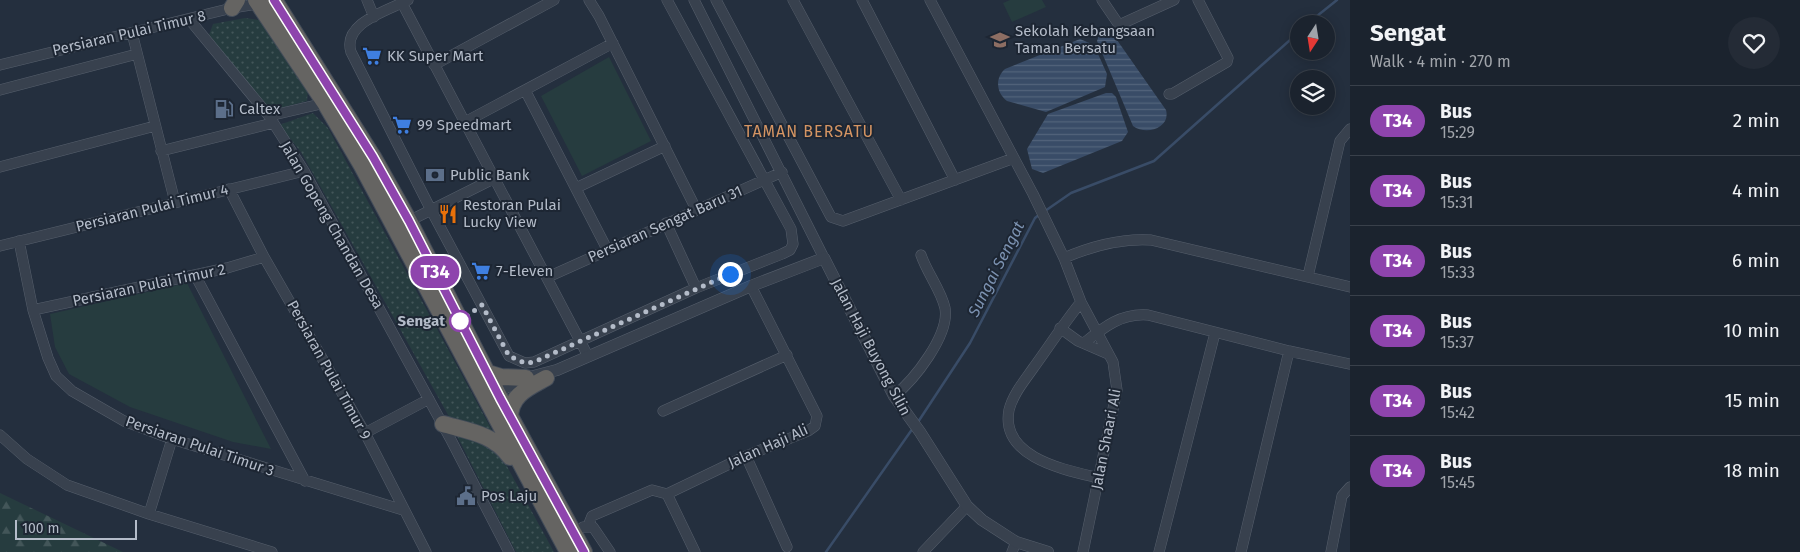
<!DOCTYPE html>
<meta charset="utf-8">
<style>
:root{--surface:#1b232e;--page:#242b36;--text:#f1f3f6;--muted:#a0a4aa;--line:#39404a}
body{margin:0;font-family:"Fira Sans",sans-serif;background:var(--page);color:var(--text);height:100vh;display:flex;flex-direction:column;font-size:19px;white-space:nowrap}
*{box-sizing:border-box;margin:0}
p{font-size:16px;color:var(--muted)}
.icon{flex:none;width:28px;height:28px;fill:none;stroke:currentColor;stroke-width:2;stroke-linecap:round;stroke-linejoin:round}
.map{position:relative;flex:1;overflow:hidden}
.drawer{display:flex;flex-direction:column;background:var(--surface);width:450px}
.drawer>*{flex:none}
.badge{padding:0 10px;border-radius:16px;font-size:18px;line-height:32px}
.needle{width:32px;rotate:192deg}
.fabs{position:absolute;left:1290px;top:15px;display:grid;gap:10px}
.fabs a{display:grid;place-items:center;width:45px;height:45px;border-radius:50%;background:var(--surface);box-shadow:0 2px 12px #0003,0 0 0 1px var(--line);font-size:25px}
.scale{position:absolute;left:15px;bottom:12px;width:122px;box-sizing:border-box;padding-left:5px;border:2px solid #b4bcc9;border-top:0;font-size:14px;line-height:18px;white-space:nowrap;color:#b4bcc9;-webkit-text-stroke:4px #1d2633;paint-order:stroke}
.you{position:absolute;width:25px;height:25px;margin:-12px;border:4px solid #fff;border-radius:50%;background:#1a73e8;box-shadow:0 0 0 8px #1a73e833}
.map>.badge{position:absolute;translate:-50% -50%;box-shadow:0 0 0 2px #fff}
.round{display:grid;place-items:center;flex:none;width:52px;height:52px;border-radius:26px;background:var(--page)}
.summary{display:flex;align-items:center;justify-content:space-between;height:85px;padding:0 20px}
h1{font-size:24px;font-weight:700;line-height:38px}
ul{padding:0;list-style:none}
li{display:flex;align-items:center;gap:15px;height:70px;padding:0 20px;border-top:1px solid var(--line)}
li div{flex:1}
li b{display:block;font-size:19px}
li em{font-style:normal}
li .badge{min-width:55px;font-weight:700;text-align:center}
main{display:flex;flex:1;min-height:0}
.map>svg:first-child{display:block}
.grass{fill:url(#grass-dots)}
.forest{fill:url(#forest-firs)}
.green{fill:#263c3f}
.water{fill:url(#water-rules)}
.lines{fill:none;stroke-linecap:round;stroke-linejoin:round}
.stream{stroke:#394c67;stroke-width:2.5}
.minor-casing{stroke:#565f6c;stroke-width:11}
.tertiary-casing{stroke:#565f6c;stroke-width:12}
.trunk-casing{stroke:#434c59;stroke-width:18}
.minor{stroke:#38414e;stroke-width:10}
.tertiary{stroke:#38414e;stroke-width:11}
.trunk{stroke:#656462;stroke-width:16}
.line-casing{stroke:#fff;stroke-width:11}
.line{stroke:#8e44ad;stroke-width:8}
.walk{stroke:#b4bcc9;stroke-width:5;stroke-dasharray:0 9}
.stop-dot{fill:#fff;stroke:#8e44ad;stroke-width:2.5}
.labels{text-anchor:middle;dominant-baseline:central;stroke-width:4;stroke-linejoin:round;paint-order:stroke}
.poi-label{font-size:15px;fill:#b4bcc9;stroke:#1d2633;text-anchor:start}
.street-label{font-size:15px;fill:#b4bcc9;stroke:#1d2633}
.stop-label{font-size:15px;font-weight:bold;fill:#b4bcc9;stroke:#1d2633;text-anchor:end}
.neighbourhood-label{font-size:16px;letter-spacing:1px;fill:#d59563;stroke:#1d2633}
.water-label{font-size:16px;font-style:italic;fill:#7c92b1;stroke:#1d2633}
</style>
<main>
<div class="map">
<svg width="1350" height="552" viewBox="0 0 1350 552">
<defs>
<pattern id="grass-dots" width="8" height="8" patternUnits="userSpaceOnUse" patternTransform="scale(1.25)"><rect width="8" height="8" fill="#263c3f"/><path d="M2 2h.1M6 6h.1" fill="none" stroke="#435659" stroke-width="1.8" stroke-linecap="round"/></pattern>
<pattern id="forest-firs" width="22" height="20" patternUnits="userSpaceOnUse" patternTransform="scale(1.25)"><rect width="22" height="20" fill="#263c3f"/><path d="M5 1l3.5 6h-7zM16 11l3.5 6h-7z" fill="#435659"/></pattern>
<pattern id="water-rules" width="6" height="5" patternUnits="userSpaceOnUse" patternTransform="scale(1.25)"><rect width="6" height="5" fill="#394c67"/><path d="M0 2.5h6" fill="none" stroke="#53647b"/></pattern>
</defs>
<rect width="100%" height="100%" fill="#242f3e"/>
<path class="grass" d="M245,18L259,20L308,89L307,101L269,111L209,35L213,24Z
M313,113L328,128L494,434L452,422L301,152L279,125Z
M455,432L498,450L554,552H516Z"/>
<path class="forest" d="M0,493L123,552H0Z"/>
<path class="green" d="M1010,0H1042L1046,7L1012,22L1003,3Z
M609,57L651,141L582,176L541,96Z
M187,283L271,449L233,442L130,407L69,374L55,347L50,314Z"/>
<path class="water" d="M1110,30L1166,110C1171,128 1146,136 1133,126L1097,41L1099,35Z
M1080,39L1094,45L1107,74L1105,87L1046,112L1007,101C996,93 995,78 1005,69Z
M1106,93H1112L1116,97L1128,132L1122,141L1043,173L1032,169L1027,149L1048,114Z"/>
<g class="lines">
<path class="stream" d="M1307,24L1337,0
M1045,211L1071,193L1154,161L1299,32
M918,422L970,343L1035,218L1040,214
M826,552L913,428"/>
<g class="minor-casing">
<path id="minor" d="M367,0L374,17
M408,0C387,11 342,23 351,52L431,210L509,356L525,363L534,362L696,288L782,254L790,250L793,244L791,229L667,0
M589,0L599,16L696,209
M694,0L824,258
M716,0L831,217L843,221L1014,158
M793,0L901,200
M862,0L955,180
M930,0L1033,194L1064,258L1081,302L1113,362L1117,390L1083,552
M1102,0L1119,25L1174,0
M402,3L588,356
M189,19L269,116L304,171L450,438L509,552
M132,33L175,202
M0,65L232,8L258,4
M434,65L554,0
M0,90L137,54
M525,90L607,249
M1169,94H1172L1227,62L1228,58L1198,0
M269,116L325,103
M465,122L613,43
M161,151L273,123
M0,167L155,126
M576,188L665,146
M229,189L264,257L365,433L426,552
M409,221L495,178
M666,223L696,288
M19,241L33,310L48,358L56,376L72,391L124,421L172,439L403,510
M0,246L304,171
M1064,258C1092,246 1120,238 1151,240L1350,287
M195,275L305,481
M1308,276L1340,141L1350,129
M548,277L782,172
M1081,302C1064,323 1050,345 1034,367C1025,380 1013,394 1009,410C1000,458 1066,470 1099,478
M33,310L227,268L264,257
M1060,328L1078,341L1108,354
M1084,343C1104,327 1121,313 1148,315L1289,351L1350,364
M894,396C914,380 950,335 945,308C941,290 927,273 921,255
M663,411L787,355
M365,433L429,399
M0,435L27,459L67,485L149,514L272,552
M746,456L787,547
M149,514L172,439
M588,526L592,516L652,490L667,494
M583,527H593L610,552
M695,552L667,494L746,456L808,431L815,426L817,416L751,286
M923,552L967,506
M1012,552L1016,542
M1159,552L1215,333
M1241,552L1289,351
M1331,552L1342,496L1350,487"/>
</g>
<g class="tertiary-casing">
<path id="tertiary" d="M497,392L526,378L557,370L751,286L824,258L894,396L920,432L967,506L982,520L1016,542L1048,552"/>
</g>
<g class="trunk-casing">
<path id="trunk" d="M256,0L325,103L362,166L568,552
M274,0L373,157L409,221L500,398L584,552
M232,8L237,0
M488,373L501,377L526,378
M510,418C510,395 528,388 546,378
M443,424C468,431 494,434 510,457"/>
</g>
<use href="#minor" class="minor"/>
<use href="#tertiary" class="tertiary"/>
<use href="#trunk" class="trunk"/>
</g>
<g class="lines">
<g class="line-casing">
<path id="line" d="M274,0L373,157L409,221L500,398L584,552"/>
</g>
<use href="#line" class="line"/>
<path class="walk" d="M460,321L482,305L509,356L525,363L534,362L730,274"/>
</g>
<defs>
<g id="school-bare" transform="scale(1.5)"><path d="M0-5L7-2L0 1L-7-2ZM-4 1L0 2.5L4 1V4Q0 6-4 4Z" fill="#8d6e63" stroke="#1d2633" stroke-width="2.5" paint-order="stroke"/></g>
<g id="supermarket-bare" transform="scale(1.5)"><path d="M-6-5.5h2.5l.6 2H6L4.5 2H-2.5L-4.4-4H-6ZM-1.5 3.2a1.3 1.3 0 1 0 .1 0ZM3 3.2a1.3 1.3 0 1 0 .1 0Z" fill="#3f7fe0" stroke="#1d2633" stroke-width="2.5" paint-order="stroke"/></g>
<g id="fuel-bare" transform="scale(1.5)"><path d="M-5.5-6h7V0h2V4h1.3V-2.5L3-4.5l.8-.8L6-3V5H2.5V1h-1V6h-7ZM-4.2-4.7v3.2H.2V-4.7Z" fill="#5c6f8a" stroke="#1d2633" stroke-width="2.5" paint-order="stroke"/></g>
<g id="bank-bare" transform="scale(1.5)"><path d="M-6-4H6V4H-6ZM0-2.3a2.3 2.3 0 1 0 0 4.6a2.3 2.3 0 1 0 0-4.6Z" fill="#5c6f8a" stroke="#1d2633" stroke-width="2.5" paint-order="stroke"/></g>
<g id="restaurant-bare" transform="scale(1.5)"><path d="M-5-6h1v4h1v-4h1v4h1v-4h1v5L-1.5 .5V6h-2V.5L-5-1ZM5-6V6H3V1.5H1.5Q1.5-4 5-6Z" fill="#e8710a" stroke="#1d2633" stroke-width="2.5" paint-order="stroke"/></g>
<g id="civic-bare" transform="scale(1.5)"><path d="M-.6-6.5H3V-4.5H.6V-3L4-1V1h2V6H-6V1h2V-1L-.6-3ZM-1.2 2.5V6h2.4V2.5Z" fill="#5c6f8a" stroke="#1d2633" stroke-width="2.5" paint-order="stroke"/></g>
</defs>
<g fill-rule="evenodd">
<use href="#school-bare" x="1000" y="40"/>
<use href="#supermarket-bare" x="372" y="56"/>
<use href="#fuel-bare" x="224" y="109"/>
<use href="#supermarket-bare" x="402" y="125"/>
<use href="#bank-bare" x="435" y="175"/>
<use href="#restaurant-bare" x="448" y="214"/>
<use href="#supermarket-bare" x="481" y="271"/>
<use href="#civic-bare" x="466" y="496"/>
</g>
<circle class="stop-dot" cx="460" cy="321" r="10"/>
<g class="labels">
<g class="poi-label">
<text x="1015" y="31">Sekolah Kebangsaan<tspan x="1015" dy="17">Taman Bersatu</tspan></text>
<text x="387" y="56">KK Super Mart</text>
<text x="239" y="109">Caltex</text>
<text x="417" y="125">99 Speedmart</text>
<text x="450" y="175">Public Bank</text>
<text x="463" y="205">Restoran Pulai<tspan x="463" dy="17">Lucky View</tspan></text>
<text x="496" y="271">7-Eleven</text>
<text x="481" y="496">Pos Laju</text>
</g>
<g class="street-label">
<text transform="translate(129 33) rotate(-13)">Persiaran Pulai Timur 8</text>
<text transform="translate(152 208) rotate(-14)">Persiaran Pulai Timur 4</text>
<text transform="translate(665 224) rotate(-24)">Persiaran Sengat Baru 31</text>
<text transform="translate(332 225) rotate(60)">Jalan Gopeng Chandan Desa</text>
<text transform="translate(149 285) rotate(-12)">Persiaran Pulai Timur 2</text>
<text transform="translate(871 347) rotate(62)">Jalan Haji Buyong Silin</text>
<text transform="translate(329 370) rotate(61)">Persiaran Pulai Timur 9</text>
<text transform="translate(1106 439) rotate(-79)">Jalan Shaari Ali</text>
<text transform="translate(200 446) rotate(19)">Persiaran Pulai Timur 3</text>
<text transform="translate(768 446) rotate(-24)">Jalan Haji Ali</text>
</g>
<g class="stop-label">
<text x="445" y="321">Sengat</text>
</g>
<g class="neighbourhood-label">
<text x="809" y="131">TAMAN BERSATU</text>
</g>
<g class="water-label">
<text transform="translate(996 269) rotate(-63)">Sungai Sengat</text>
</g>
</g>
</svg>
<div class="fabs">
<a><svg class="needle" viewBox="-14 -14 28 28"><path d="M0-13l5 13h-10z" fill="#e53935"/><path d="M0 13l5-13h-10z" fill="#a0a4aa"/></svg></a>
<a><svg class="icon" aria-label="layers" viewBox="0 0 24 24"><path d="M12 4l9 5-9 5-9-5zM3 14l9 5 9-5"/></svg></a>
</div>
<div class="scale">100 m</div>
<div class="you" style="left:730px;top:274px"></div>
<b class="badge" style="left:435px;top:272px;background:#8e44ad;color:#fff">T34</b>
</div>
<section class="drawer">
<div class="summary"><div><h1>Sengat</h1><p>Walk · 4 min · 270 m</p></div><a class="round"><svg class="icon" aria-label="heart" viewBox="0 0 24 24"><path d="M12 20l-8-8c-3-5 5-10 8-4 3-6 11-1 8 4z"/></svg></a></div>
<ul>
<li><span class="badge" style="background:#8e44ad;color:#fff">T34</span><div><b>Bus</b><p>15:29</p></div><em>2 min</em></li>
<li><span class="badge" style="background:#8e44ad;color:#fff">T34</span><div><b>Bus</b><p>15:31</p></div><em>4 min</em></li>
<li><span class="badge" style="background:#8e44ad;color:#fff">T34</span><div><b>Bus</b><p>15:33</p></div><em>6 min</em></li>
<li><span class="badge" style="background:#8e44ad;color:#fff">T34</span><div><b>Bus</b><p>15:37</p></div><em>10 min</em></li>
<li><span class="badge" style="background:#8e44ad;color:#fff">T34</span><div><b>Bus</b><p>15:42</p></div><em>15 min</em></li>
<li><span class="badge" style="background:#8e44ad;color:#fff">T34</span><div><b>Bus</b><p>15:45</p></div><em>18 min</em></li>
</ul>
</section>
</main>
